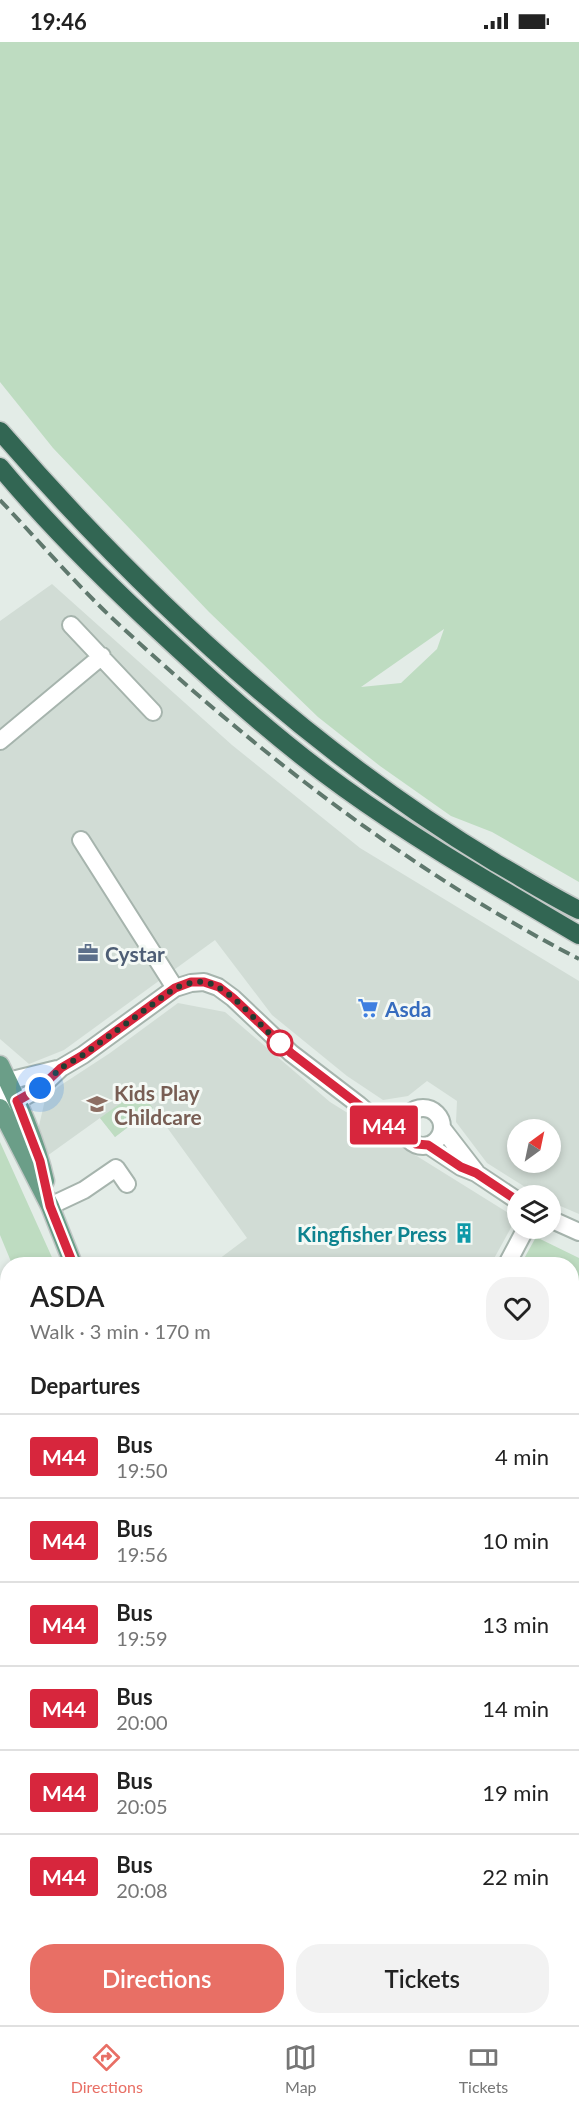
<!DOCTYPE html>
<meta charset="utf-8">
<style>
:root{--surface:#fff;--page:#f2f2f2;--text:#222;--muted:#767676;--line:#e0e0e0;--accent:#e86f65}
body{margin:0;font-family:Lato,sans-serif;background:var(--page);color:var(--text);height:100vh;display:flex;flex-direction:column;font-size:22px;white-space:nowrap}
*{box-sizing:border-box;margin:0}
p{font-size:20px;color:var(--muted)}
.icon{flex:none;width:33px;height:33px;fill:none;stroke:currentColor;stroke-width:2;stroke-linecap:round;stroke-linejoin:round}
.map{position:relative;flex:1;overflow:hidden}
.panel{position:absolute;left:0px;top:1215px;width:579px;height:768px;display:flex;flex-direction:column;background:var(--surface);border-radius:24px 24px 0 0;box-shadow:0 3px 9px #0003}
.panel>*{flex:none}
.badge{padding:0 12px;border-radius:4px;font-size:21px;line-height:39px}
.needle{width:39px;rotate:33deg}
.controls{position:absolute;left:507px;top:1077px;display:grid;gap:12px}
.controls a{display:grid;place-items:center;width:54px;height:54px;border-radius:50%;background:var(--surface);box-shadow:0 3px 9px #0003;font-size:30px}
.you{position:absolute;width:30px;height:30px;margin:-15px;border:4px solid #fff;border-radius:50%;background:#1a73e8;box-shadow:0 0 0 9px #1a73e833}
.map>.badge{position:absolute;translate:-50% -50%;box-shadow:0 0 0 3px #fff}
h2{padding:0 30px;font-size:22px;line-height:54px}
.round{display:grid;place-items:center;flex:none;width:63px;height:63px;border-radius:24px;background:var(--page)}
.headline{display:flex;align-items:center;justify-content:space-between;height:102px;padding:0 30px}
h1{font-size:28px;font-weight:600;line-height:45px}
.cta{display:flex;gap:12px;margin-top:auto;padding:12px 30px}
.cta a{flex:1;height:69px;border-radius:24px;background:var(--accent);color:#fff;font-size:24px;font-weight:600;line-height:69px;text-align:center}
.cta a+a{background:var(--page);color:var(--text)}
ul{padding:0;list-style:none}
li{display:flex;align-items:center;gap:18px;height:84px;padding:0 30px;border-top:2px solid var(--line)}
li div{flex:1}
li b{display:block;font-size:22px}
li em{font-style:normal}
li .badge{min-width:66px;font-weight:700;text-align:center}
.status{display:flex;justify-content:space-between;align-items:center;height:42px;padding:0 30px;background:var(--surface);direction:ltr}
.status svg{height:16px;fill:currentColor}
.tabs{display:flex;justify-content:space-around;align-items:center;height:84px;border-top:2px solid var(--line);background:var(--surface);font-size:16px;color:var(--muted)}
.tabs a{display:grid;justify-items:center;gap:3px}
.tabs .active{color:var(--accent)}
.map>svg:first-child{display:block}
.built{fill:#d1dcd5;fill-rule:evenodd}
.green{fill:#bedcc1;fill-rule:evenodd}
.lines{fill:none;stroke-linecap:round;stroke-linejoin:round}
.minor-casing{stroke:#a6b4ad;stroke-width:20}
.major-casing{stroke:#c2c8c6;stroke-width:21}
.highway-casing{stroke:#c2c8c6;stroke-width:21}
.minor{stroke:#fff;stroke-width:16}
.major{stroke:#6b9e88;stroke-width:18}
.highway{stroke:#326653;stroke-width:18}
.rail{stroke:#5f786d;stroke-width:4;stroke-dasharray:12 6;stroke-linecap:butt}
.line-casing{stroke:#fff;stroke-width:14}
.line{stroke:#d7263d;stroke-width:9}
.walk{stroke:#243c32;stroke-width:6;stroke-dasharray:0 10.8}
.stop-dot{fill:#fff;stroke:#d7263d;stroke-width:3}
.labels{text-anchor:middle;dominant-baseline:central;stroke-width:6;stroke-linejoin:round;paint-order:stroke}
.service-label{font-size:21px;font-weight:bold;fill:#4e5e75;stroke:#f4f9f5;text-anchor:start}
.shop-label{font-size:21px;font-weight:bold;fill:#366cbe;stroke:#f4f9f5;text-anchor:start}
.education-label{font-size:21px;font-weight:bold;fill:#785e54;stroke:#f4f9f5;text-anchor:start}
.culture-label{font-size:21px;font-weight:bold;fill:#0d838f;stroke:#f4f9f5;text-anchor:end}
</style>
<div class="status"><b>19:46</b><svg viewBox="0 0 49 12"><path d="M0 12V9h3v3zM5 12V6h3v6zM10 12V3h3v9zM15 12V0h3v12zM26 1h20v11H26zM47 4h2v5h-2z"/></svg></div>
<div class="map">
<svg width="579" height="1983" viewBox="0 0 579 1983">
<rect width="100%" height="100%" fill="#e3ece7"/>
<path class="built" d="M52,542L232,703L360,806L579,939V1172L551,1160L550,1154L538,1153L487,1121L456,1080L457,1059L427,1039L408,1054L383,1058L347,1034L272,973L215,898L64,1008L29,1022L0,997V579ZM518,1088H550V1120H518Z
M178,961L225,970L330,1060L510,1172L513,1182L491,1222H223L219,1217L247,1196L153,1066L115,1095L100,1076L47,1114L38,1088L45,1058L58,1045L110,1011Z
M7,1380L8,1696L0,1699V1382Z"/>
<path class="green" d="M0,0H579V840L492,790L451,774L380,724L318,675L209,570L53,406L0,340ZM444,587L437,607L401,641L361,645Z
M139,1048L153,1066L115,1095L100,1076Z
M0,1100L55,1222H12L0,1193Z
M536,1195L579,1216V1252L572,1264V1222H521Z
M579,1791V1950L572,1942V1797Z
M218,1976H442L448,1983H207Z"/>
<g class="lines">
<g class="minor-casing">
<path id="minor" d="M71,583L153,670
M0,699L102,614
M81,798L175,946
M0,1044L8,1039L57,1027
M3,1059L7,1061L17,1059L40,1046L61,1026L83,1013L175,946L191,941L204,940L218,945L233,956L291,1011L359,1063L375,1077L394,1089L406,1092
M404 1085a19 19 0 1 1 38 0a19 19 0 1 1-38 0Z
M442,1086L476,1130
M428,1103L461,1125L476,1131L518,1159
M50,1164L84,1148L116,1126L127,1142
M550,1177L579,1190
M507,1222L526,1186
M572,1458L579,1467
M0,1520L8,1517
M0,1888L4,1893L8,1890
M136,1976L141,1983
M540,1976L547,1983
M199,1983L212,1976"/>
</g>
<g class="major-casing">
<path id="major" d="M0,1023C18,1060 36,1098 45,1139
M0,1066L50,1164L73,1222
M572,1961L579,1968"/>
</g>
<g class="highway-casing">
<path id="highway" d="M0,389C144,555 307,707 496,821C524,837 551,854 579,868
M0,425C49,484 105,539 161,591C219,645 280,700 344,746C419,800 500,846 579,893"/>
</g>
<use href="#minor" class="minor"/>
<use href="#major" class="major"/>
<use href="#highway" class="highway"/>
<path class="rail" d="M0,458C37,497 73,539 112,576C253,707 407,828 579,917"/>
</g>
<g class="lines">
<g class="line-casing">
<path id="line" d="M73,1222L50,1164L40,1119L17,1059L40,1046L61,1026L83,1013L175,946L191,940H204L219,945L233,956L291,1011L359,1063L375,1077L394,1089L406,1092L416,1102L428,1103L461,1125L476,1131L518,1159"/>
</g>
<use href="#line" class="line"/>
<path class="walk" d="M40,1046L61,1026L83,1013L175,946C184,943 193,939 203,940C228,942 260,985 280,1001"/>
</g>
<defs>
<g id="office-bare" transform="scale(1.62)"><path d="M-6-3h4V-5.5h4V-3h4V5H-6ZM-1-4.5V-3h2v-1.5ZM-6 0V1H6V0Z" fill="#5c6f8a" stroke="#f4f9f5" stroke-width="2.5" paint-order="stroke"/></g>
<g id="supermarket-bare" transform="scale(1.62)"><path d="M-6-5.5h2.5l.6 2H6L4.5 2H-2.5L-4.4-4H-6ZM-1.5 3.2a1.3 1.3 0 1 0 .1 0ZM3 3.2a1.3 1.3 0 1 0 .1 0Z" fill="#3f7fe0" stroke="#f4f9f5" stroke-width="2.5" paint-order="stroke"/></g>
<g id="school-bare" transform="scale(1.62)"><path d="M0-5L7-2L0 1L-7-2ZM-4 1L0 2.5L4 1V4Q0 6-4 4Z" fill="#8d6e63" stroke="#f4f9f5" stroke-width="2.5" paint-order="stroke"/></g>
<g id="building-bare" transform="scale(1.62)"><path d="M-4-6H4V6H1V3H-1V6H-4ZM-2.5-4.3h1.7v1.8h-1.7ZM.8-4.3h1.7v1.8H.8ZM-2.5-1h1.7V.8h-1.7ZM.8-1h1.7V.8H.8Z" fill="#0f9aa8" stroke="#f4f9f5" stroke-width="2.5" paint-order="stroke"/></g>
</defs>
<g fill-rule="evenodd">
<use href="#office-bare" x="88" y="911"/>
<use href="#supermarket-bare" x="368" y="966"/>
<use href="#school-bare" x="97" y="1062"/>
<use href="#building-bare" x="464" y="1191"/>
</g>
<circle class="stop-dot" cx="280" cy="1001" r="12"/>
<g class="labels">
<g class="service-label">
<text x="105" y="911">Cystar</text>
</g>
<g class="shop-label">
<text x="385" y="966">Asda</text>
</g>
<g class="education-label">
<text x="114" y="1050">Kids Play<tspan x="114" dy="24">Childcare</tspan></text>
</g>
<g class="culture-label">
<text x="447" y="1191">Kingfisher Press</text>
</g>
</g>
</svg>
<div class="controls">
<a><svg class="needle" viewBox="-14 -14 28 28"><path d="M0-13l5 13h-10z" fill="#e53935"/><path d="M0 13l5-13h-10z" fill="#767676"/></svg></a>
<a><svg class="icon" aria-label="layers" viewBox="0 0 24 24"><path d="M12 4l9 5-9 5-9-5zM3 14l9 5 9-5"/></svg></a>
</div>
<div class="you" style="left:40px;top:1046px"></div>
<b class="badge" style="left:384px;top:1083px;background:#d7263d;color:#fff">M44</b>
<section class="panel">
<div class="headline"><div><h1>ASDA</h1><p>Walk · 3 min · 170 m</p></div><a class="round"><svg class="icon" aria-label="heart" viewBox="0 0 24 24"><path d="M12 20l-8-8c-3-5 5-10 8-4 3-6 11-1 8 4z"/></svg></a></div>
<h2>Departures</h2>
<ul>
<li><span class="badge" style="background:#d7263d;color:#fff">M44</span><div><b>Bus</b><p>19:50</p></div><em>4 min</em></li>
<li><span class="badge" style="background:#d7263d;color:#fff">M44</span><div><b>Bus</b><p>19:56</p></div><em>10 min</em></li>
<li><span class="badge" style="background:#d7263d;color:#fff">M44</span><div><b>Bus</b><p>19:59</p></div><em>13 min</em></li>
<li><span class="badge" style="background:#d7263d;color:#fff">M44</span><div><b>Bus</b><p>20:00</p></div><em>14 min</em></li>
<li><span class="badge" style="background:#d7263d;color:#fff">M44</span><div><b>Bus</b><p>20:05</p></div><em>19 min</em></li>
<li><span class="badge" style="background:#d7263d;color:#fff">M44</span><div><b>Bus</b><p>20:08</p></div><em>22 min</em></li>
</ul>
<div class="cta"><a>Directions</a><a>Tickets</a></div>
</section>
</div>
<nav class="tabs">
<a class="active"><svg class="icon" aria-label="directions" viewBox="0 0 24 24"><path d="M12 3l9 9-9 9-9-9zM9 14v-3h6M13 9l2 2-2 2"/></svg>Directions</a>
<a><svg class="icon" aria-label="map" viewBox="0 0 24 24"><path d="M3 6l6-2 6 2 6-2v14l-6 2-6-2-6 2zM9 4v14M15 6v14"/></svg>Map</a>
<a><svg class="icon" aria-label="tickets" viewBox="0 0 24 24"><path d="M3 7h18v10H3zM15 7v10"/></svg>Tickets</a>
</nav>
